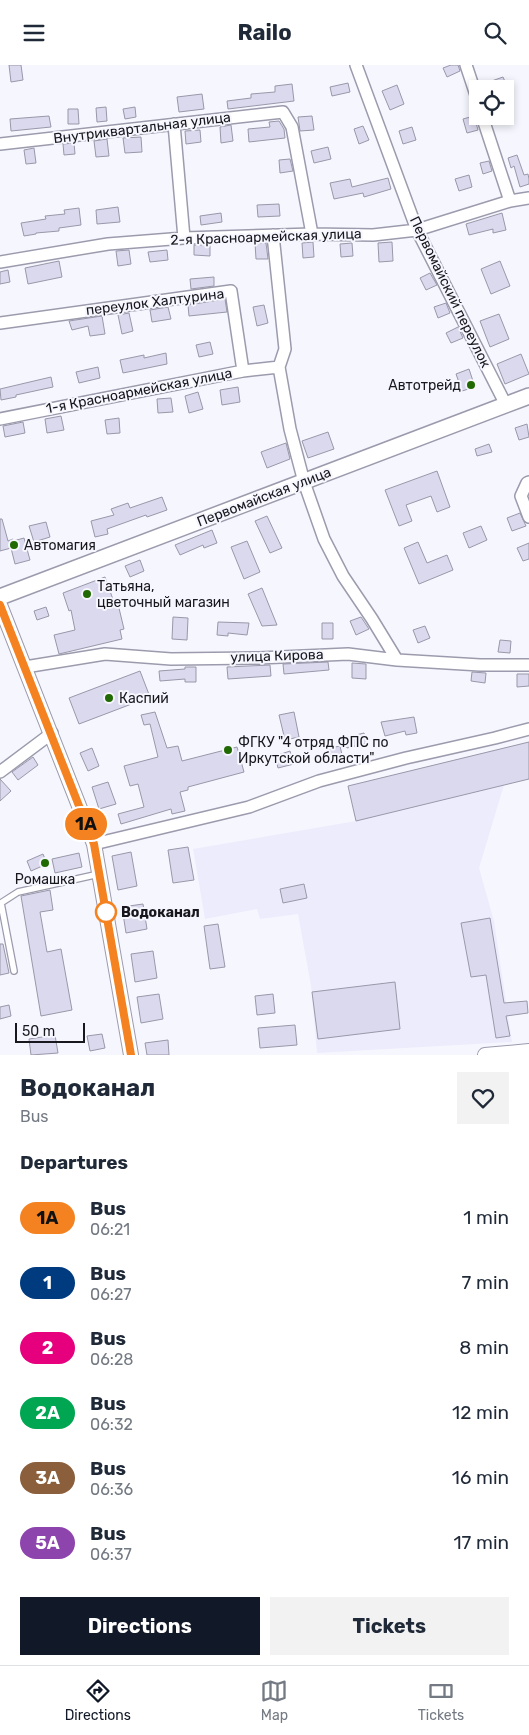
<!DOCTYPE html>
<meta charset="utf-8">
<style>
:root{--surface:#fff;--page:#f2f2f3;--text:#1f2937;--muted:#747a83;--line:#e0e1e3;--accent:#111827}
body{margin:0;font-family:Rubik,sans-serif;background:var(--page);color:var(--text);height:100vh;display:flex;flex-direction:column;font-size:19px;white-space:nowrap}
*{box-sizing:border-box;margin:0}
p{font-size:16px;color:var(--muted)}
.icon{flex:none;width:28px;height:28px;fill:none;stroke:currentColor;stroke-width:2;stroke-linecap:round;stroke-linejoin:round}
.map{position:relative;height:990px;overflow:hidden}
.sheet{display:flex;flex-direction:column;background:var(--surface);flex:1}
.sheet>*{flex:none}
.badge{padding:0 10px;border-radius:16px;font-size:18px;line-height:32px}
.tools{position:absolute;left:469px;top:15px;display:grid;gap:10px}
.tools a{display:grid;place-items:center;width:45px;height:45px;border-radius:0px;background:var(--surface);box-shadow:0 2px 8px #0003;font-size:25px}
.scale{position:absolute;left:15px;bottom:12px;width:70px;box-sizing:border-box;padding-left:5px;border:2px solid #18171e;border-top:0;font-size:14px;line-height:18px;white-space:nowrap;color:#18171e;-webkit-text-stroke:4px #f6f6fe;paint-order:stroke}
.map>.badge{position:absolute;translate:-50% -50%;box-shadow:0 0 0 2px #fff}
h2{padding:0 20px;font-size:19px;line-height:45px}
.round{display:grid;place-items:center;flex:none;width:52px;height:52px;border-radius:0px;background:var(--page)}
.head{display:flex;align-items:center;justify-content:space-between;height:85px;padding:0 20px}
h1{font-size:24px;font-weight:700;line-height:38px}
.button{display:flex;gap:10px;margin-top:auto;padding:10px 20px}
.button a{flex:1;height:58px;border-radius:0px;background:var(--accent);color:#fff;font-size:20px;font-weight:700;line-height:58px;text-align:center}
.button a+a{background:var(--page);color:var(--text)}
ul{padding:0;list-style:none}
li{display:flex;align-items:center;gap:15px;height:65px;padding:0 20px}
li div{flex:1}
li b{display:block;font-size:19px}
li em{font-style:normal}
li .badge{min-width:55px;font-weight:700;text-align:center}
header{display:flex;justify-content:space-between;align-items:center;height:65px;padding:0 20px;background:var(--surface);font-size:22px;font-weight:700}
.menu{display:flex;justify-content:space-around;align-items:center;height:70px;border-top:1px solid var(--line);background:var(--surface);font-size:14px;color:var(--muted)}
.menu a{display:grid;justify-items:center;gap:2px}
.menu .current{color:var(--accent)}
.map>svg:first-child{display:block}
.built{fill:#edecfc}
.building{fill:#dbd9ed;stroke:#9998aa}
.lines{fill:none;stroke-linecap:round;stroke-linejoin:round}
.service-casing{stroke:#9c9bad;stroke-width:8}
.minor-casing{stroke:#9c9bad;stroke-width:14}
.tertiary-casing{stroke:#9c9bad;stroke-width:16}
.secondary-casing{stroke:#9c9bad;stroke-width:18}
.service{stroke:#fff;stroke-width:5.5}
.minor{stroke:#fff;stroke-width:11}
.tertiary{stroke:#fff;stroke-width:14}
.secondary{stroke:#fff;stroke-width:15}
.line-casing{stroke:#fff;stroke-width:11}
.line{stroke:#f58220;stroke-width:8}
.poi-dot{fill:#216902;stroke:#f6f6fe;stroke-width:2}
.stop-dot{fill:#fff;stroke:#f58220;stroke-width:2.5}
.labels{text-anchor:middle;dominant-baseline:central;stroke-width:4;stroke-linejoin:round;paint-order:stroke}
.street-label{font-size:14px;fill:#18171e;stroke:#f6f6fe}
.poi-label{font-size:14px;fill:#18171e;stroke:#f6f6fe;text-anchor:start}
.stop-label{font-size:14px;font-weight:bold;fill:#18171e;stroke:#f6f6fe;text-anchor:start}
</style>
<header><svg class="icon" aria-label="menu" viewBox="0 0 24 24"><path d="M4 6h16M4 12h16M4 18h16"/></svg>Railo<svg class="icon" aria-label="search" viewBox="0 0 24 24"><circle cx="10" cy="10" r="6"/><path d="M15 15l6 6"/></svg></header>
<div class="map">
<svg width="529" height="990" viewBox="0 0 529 990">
<rect width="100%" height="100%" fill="#f6f6fe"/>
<path class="built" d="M529,677V714L504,720L479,803L494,856L512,977L317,988L311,921L298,849L260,854L257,844L205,854L193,784L356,756L348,721Z"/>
<path class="building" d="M9,0H21L23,15L11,17Z
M451,0H458L460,6L447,12L443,3Z
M503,12L507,21L499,24H489L486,18Z
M348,18L350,27L332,31L330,22Z
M292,19L294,36L228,44L227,36L251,33V29L275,27V21Z
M397,20L404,39L390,45L382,26Z
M202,29L204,44L179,47L177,32Z
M106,42L107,56L97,57L96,43Z
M135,42L136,52L125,54L123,44Z
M68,44H78L79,59H68Z
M49,51L51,62L11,66L10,54Z
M312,51L314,65L300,66L298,52Z
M474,51L478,65L467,68L463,54Z
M279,56L284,64L285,73L249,77L248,64L270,62L269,57Z
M231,60L233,76L221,78L220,62Z
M363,61L369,75L359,79L354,64Z
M412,62L416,75L403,79L399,66Z
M200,65L201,77L186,79L185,66Z
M141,72L142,87L125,88L123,73Z
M107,74L109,91L96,92L94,76Z
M74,78L75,89L64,90L63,79Z
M328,82L331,94L314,98L311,86Z
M34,83L36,98L26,99L24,85Z
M517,90L524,110L528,109L529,114V119L520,122L514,101L511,103L508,93Z
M290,94L293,106L280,108L279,95Z
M489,96L492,106L483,109L480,98Z
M469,110L472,122L459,126L455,114Z
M388,113L391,124L364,132L363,128L334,134L330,118L350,114L352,122Z
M279,139L280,151L258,152L257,140Z
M118,142L120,157L97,159L96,145Z
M79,143L81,160L59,163V166L36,168V169L24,171L21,158L46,154L45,151L65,149L64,145Z
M221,148L222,157L201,160L200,151Z
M502,148L506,165L493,168V164L469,170L466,159Z
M313,177L314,192L303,193L302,178Z
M392,177L393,196L379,197L378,178Z
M255,178H266L268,194H256Z
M352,178L353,191L341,192L340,179Z
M194,180H210V191L194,190Z
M129,185L131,199L118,201L116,186Z
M167,185L168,195L150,197L148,187Z
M59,196L62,212L28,219L25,203Z
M500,196L510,221L491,229L481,204Z
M8,205L10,217L0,219V207Z
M430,208L437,220L426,225L420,213Z
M214,212V221L191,224L190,214Z
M225,234L227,247L189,251L188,240Z
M446,238L450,248L438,253L434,242Z
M264,240L268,258L257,261L253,242Z
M168,242L171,254L152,257L150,245Z
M129,248L133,266L122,269L118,250Z
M499,249L509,274L490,282L480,256Z
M102,251L105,269L90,271L88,261L72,265L69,256Z
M458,262L463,273L451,278L446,268Z
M210,277L213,289L199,292L196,280Z
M166,288L167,299L123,308L120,295L144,290V293Z
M521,289L529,309L505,319L497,299Z
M98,302L100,313L79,318L76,307Z
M469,304L475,322L462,326L456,309Z
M51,312L53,322L16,330V332L1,335L0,324Z
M238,322L240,337L222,340L220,325Z
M198,327L203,344L189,348L185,331Z
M171,333L173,347L158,348L157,334Z
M61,351L64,365L47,368L45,354Z
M119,353L120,368L107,369L105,355Z
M23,357L25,368L5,372L3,361Z
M527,359L529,372L519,375L515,363Z
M328,367L334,384L308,393L302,376Z
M286,378L290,394L267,403L261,387Z
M489,379L492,387L477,391L475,384Z
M437,406L450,442L437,447L431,431L406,440L412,456L399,461L385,425Z
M162,432L167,445L147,452L146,450L107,464L108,469L95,472L91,456L114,450L111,444L128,438L130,443Z
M520,448L526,461L512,466L507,453Z
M267,451L282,483L270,488L255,456Z
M0,454H2L8,476L13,474V476L24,473L30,495L15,499L11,483L0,486Z
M46,457L50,472L34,477L29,461Z
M481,461L487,475L469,483L463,468Z
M212,465L217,478L204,483L203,480L180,490L175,480Z
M247,476L260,507L244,514L231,482Z
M418,477L427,498L447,490L453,505L419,519L404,483Z
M529,478V494L523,496L517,483Z
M140,495L144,506L130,512L125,501Z
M105,512L115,540L118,539L124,564L120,565L122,574L59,589L54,570L75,565L71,545L69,546L63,528Z
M262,523L277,560L262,561L248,529Z
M46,542L49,551L37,555L34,546Z
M173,552L188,553L187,575L172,574Z
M361,552L369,564L356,570L350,556Z
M218,557L249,558L247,570L228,568V571L217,570Z
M322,558H333V574H322Z
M425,561L430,573L418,578L413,565Z
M500,575L511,576L510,588L498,587Z
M328,597L329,605L284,609L283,599Z
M352,598L366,599V614L352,613Z
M270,600L271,611L228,614L227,602Z
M185,602H196V617H185V614L160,616L159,606L185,604Z
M140,606L150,632L79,659L69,633Z
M472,607L486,608L485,618L471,616Z
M517,609H529V621L517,622Z
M155,647L167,683L178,681L182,696L237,682L244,707L188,722V725L180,727L185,746L172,749L171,744L121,759L118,749L144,742L138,719L130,721L124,701L158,692L150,659L144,660L141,650Z
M294,647L299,672L285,675L279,650Z
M414,652L417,668L406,670L405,666L385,671L381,657Z
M364,668L367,678L347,683L344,673Z
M529,677V714L356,756L348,721Z
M340,681L343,694L329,697L326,684Z
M92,683L99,701L88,706L80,688Z
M290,686L294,699L278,703L275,691Z
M33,692L38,700L18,715L12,707Z
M0,714L11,726L0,736Z
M108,717L116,739L99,744L92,722Z
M188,782L194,815L173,818L168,785Z
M131,787L137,821L118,825L112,791Z
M79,788L82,802L55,808L52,794Z
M43,789L47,799L31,806L27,796Z
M304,819L307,833L283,838L280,824Z
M50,825L53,845L40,847L47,887L61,884L72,945L41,951L21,831Z
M143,839L147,864L126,868L122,842Z
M490,853L504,938L527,936L528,948L506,951L510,971L496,973L486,910L471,912L461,858Z
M218,859L225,902L210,904L204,861Z
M0,879H3L9,908L0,910Z
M153,886L157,913L135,917L131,889Z
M395,917L400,964L318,974L312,927Z
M159,929L163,954L141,958L137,932Z
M273,929L275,948L257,950L255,931Z
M9,940L11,951L0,954V942Z
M295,960L297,980L260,983L258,963Z
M102,969L105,983L90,986L87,971Z
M55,970L58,988L31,990L29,974Z
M168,975L169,990H147L145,978Z"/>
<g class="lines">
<g class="service-casing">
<path id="service" d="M14,906L1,838L18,827L99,809"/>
</g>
<g class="minor-casing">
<path id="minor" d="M356,0L417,165L506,340
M466,0L478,36
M482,51L510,136
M174,59L184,173
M0,79L283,47L292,62L312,169
M273,170L285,284L279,302L290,364L304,417L324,474L343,511L372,554L397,595
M0,197L108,179L184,173L312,169L373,170L417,165L510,136L529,133
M0,258L231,226L243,306
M0,354L243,306L279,302
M529,417L527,418L521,431L529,452
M25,602L105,589L171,594L259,593L348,589L397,595L480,600H529
M0,707L52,668
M94,779L249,742L319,716L406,693L495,673L529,664"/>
</g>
<g class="tertiary-casing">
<path id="tertiary" d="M0,540L94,779L131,990
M485,990L529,986"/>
</g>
<g class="secondary-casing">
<path id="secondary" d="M0,532L529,331"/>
</g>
<use href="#service" class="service"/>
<use href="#minor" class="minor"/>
<use href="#tertiary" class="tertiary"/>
<use href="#secondary" class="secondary"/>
</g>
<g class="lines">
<g class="line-casing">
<path id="line" d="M0,540L94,779L131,990"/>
</g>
<use href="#line" class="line"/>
</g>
<g class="poi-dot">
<circle cx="471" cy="320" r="5"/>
<circle cx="14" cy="480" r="5"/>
<circle cx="87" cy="529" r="5"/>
<circle cx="109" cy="633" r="5"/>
<circle cx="228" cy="685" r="5"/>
<circle cx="45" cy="798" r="5"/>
</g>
<circle class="stop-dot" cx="106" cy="847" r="10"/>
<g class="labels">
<g class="street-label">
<text transform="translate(142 63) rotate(-7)">Внутриквартальная улица</text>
<text transform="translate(266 172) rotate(-2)">2-я Красноармейская улица</text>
<text transform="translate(450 227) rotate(64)">Первомайский переулок</text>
<text transform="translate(155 237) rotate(-7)">переулок Халтурина</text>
<text transform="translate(139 326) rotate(-11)">1-я Красноармейская улица</text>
<text transform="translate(264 432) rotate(-21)">Первомайская улица</text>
<text transform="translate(277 591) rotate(-2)">улица Кирова</text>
</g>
<g class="poi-label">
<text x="461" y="320" text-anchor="end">Автотрейд</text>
<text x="24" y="480">Автомагия</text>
<text x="97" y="521">Татьяна,<tspan x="97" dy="16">цветочный магазин</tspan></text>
<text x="119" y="633">Каспий</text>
<text x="238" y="677">ФГКУ "4 отряд ФПС по<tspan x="238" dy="16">Иркутской области"</tspan></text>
<text x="45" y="814" text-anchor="middle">Ромашка</text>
</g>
<g class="stop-label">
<text x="121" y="847">Водоканал</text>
</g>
</g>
</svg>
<div class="tools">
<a><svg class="icon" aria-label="locate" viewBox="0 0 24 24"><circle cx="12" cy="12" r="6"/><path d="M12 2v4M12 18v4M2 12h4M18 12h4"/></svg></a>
</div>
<div class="scale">50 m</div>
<b class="badge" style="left:86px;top:759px;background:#f58220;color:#111">1А</b>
</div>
<section class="sheet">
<div class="head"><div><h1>Водоканал</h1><p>Bus</p></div><a class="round"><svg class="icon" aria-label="heart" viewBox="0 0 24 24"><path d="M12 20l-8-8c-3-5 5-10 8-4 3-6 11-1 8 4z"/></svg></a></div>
<h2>Departures</h2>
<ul>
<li><span class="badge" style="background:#f58220;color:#111">1А</span><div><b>Bus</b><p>06:21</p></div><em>1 min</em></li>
<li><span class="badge" style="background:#003b80;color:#fff">1</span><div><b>Bus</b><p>06:27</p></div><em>7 min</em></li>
<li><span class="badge" style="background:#e6007e;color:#fff">2</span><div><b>Bus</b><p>06:28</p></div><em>8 min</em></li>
<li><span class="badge" style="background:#00a651;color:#fff">2А</span><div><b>Bus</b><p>06:32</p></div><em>12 min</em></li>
<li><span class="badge" style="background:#8b5e3c;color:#fff">3А</span><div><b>Bus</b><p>06:36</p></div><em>16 min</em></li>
<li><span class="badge" style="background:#8e44ad;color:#fff">5А</span><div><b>Bus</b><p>06:37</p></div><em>17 min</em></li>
</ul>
<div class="button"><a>Directions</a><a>Tickets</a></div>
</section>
<nav class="menu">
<a class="current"><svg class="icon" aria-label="directions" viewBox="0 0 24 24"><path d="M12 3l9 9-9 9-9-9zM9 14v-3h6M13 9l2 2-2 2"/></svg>Directions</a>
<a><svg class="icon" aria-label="map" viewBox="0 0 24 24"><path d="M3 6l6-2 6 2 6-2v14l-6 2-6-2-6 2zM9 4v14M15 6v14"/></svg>Map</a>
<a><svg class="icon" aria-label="tickets" viewBox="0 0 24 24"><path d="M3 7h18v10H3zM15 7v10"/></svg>Tickets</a>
</nav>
